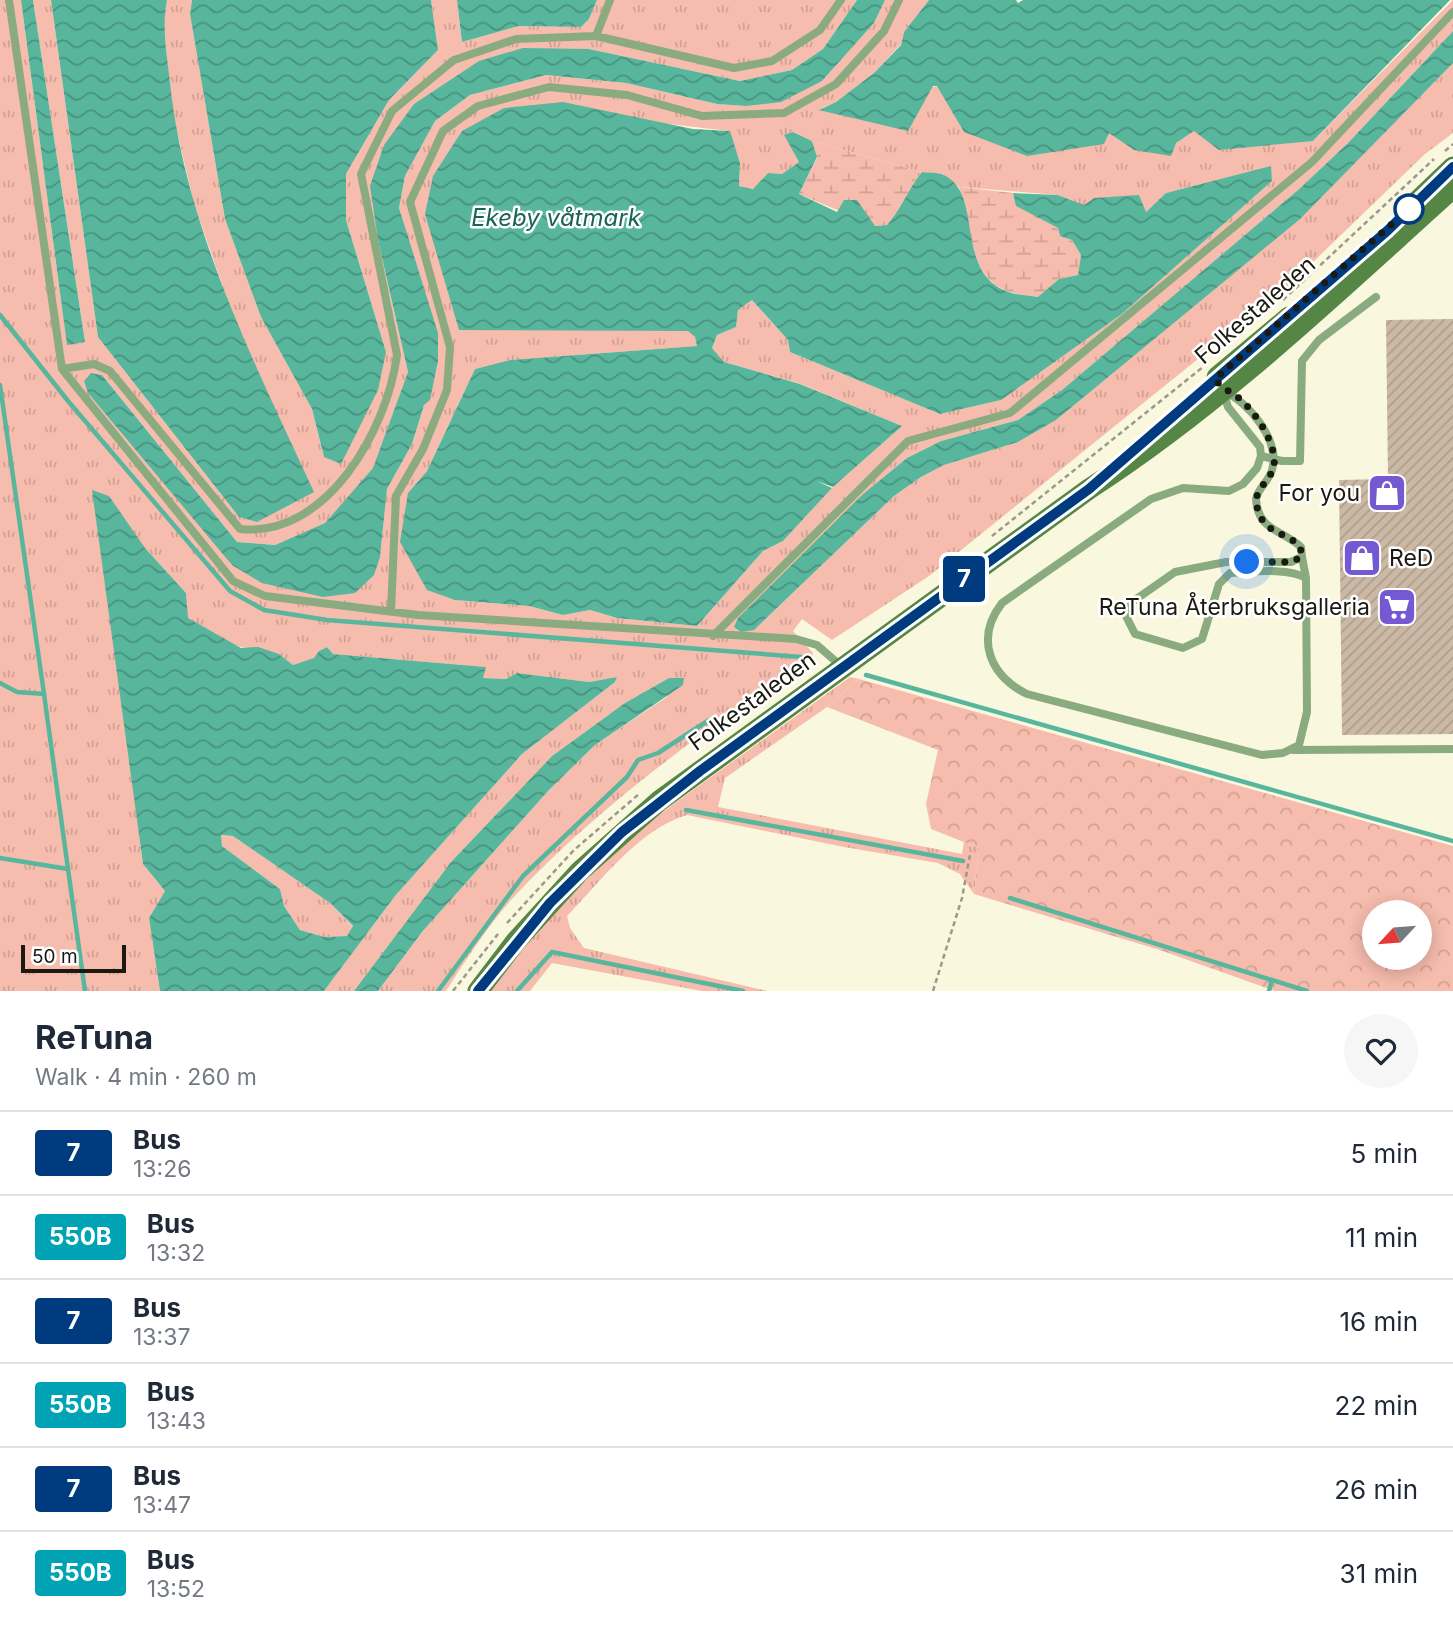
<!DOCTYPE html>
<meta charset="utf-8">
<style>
:root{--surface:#fff;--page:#f6f6f7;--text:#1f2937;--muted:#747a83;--line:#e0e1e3}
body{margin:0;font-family:Inter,sans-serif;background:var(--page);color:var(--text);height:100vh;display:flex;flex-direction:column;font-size:26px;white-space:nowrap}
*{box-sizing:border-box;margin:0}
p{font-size:23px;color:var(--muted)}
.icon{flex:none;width:38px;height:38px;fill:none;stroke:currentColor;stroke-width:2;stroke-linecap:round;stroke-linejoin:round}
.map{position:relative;height:991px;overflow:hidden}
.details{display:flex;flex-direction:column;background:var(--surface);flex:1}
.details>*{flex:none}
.badge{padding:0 14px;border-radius:5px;font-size:24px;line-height:46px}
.needle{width:46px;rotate:244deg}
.buttons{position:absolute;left:1362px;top:900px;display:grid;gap:14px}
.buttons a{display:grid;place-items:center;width:70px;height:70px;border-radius:50%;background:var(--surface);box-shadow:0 4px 18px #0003;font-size:35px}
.scale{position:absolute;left:21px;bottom:18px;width:105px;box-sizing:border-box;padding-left:7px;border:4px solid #1b1a11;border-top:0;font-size:19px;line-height:24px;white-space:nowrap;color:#1b1a11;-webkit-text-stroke:5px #fff;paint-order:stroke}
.you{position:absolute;width:35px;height:35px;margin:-18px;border:5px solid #fff;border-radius:50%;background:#1a73e8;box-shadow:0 0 0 10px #1a73e833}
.map>.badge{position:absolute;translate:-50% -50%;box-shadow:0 0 0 4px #fff}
.round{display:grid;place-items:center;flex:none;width:74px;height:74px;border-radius:37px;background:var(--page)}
.head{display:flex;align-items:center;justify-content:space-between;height:119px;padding:0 35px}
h1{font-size:33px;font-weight:700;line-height:52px}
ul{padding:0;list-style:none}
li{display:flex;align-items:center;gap:21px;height:84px;padding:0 35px;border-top:2px solid var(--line)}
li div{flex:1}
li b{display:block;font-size:26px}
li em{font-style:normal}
li .badge{min-width:77px;font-weight:700;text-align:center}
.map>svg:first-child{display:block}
.grass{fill:url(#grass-tufts);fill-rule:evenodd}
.forest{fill:url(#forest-crowns);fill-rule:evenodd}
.wetland{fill:url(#wetland-marsh)}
.water{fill:url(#water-waves);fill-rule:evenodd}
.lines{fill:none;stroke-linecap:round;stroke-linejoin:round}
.stream{stroke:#58b69d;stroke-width:4.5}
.building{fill:url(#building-hatch)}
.path{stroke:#9b9a88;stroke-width:2.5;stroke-dasharray:5 3.5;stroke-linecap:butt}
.lane{stroke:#8aab80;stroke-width:8}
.secondary{stroke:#558646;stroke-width:21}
.line-casing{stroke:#fff;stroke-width:16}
.line{stroke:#003b80;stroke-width:10}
.walk{stroke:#1b1a11;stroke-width:7;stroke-dasharray:0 12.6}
.stop-dot{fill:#fff;stroke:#003b80;stroke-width:3.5}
.labels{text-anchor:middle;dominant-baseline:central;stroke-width:5;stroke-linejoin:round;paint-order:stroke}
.street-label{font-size:23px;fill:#1b1a11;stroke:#fff}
.poi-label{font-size:23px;fill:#1b1a11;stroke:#fff;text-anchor:end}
.water-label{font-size:24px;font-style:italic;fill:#1a6453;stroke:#fff}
</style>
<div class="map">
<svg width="1453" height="991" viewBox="0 0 1453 991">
<defs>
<pattern id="grass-tufts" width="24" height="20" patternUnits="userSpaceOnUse" patternTransform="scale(1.75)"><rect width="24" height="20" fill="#f6bcad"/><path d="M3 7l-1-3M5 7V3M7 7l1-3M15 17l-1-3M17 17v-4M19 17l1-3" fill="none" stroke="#d2a194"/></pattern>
<pattern id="forest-crowns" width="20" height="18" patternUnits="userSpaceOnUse" patternTransform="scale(1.75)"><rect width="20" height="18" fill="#f6bcad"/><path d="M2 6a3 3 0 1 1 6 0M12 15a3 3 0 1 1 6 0" fill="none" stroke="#d2a194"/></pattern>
<pattern id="wetland-marsh" width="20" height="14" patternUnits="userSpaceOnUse" patternTransform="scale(1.75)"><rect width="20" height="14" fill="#f6bcad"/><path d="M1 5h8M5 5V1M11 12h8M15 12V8" fill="none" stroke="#d2a194"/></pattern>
<pattern id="water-waves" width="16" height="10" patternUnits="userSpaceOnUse" patternTransform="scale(1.75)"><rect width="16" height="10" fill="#58b69d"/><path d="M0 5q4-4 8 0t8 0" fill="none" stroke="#48937f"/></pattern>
<pattern id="building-hatch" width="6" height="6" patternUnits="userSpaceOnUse" patternTransform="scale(1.75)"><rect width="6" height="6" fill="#cbb9a6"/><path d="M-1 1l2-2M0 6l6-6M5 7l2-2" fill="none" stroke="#ae9e8e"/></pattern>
</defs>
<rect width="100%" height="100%" fill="#f9f7de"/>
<path class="grass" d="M0,0H21L67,344L85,342L33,0H51L98,337L239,517L257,522L233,316L194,204L172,110L163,20L167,0H192L190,14L225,219L261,317L312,409L324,457L386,352L346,220V174L389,100L438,50L431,0H457L462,42L519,26L581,27L589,19L597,0H857L823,49L792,70L740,81L589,49L414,104L378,240L408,372L374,468L325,523L275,545L237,542L102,375L91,373L232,565L380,557L387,489L412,444L424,405L405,230L399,208L405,176L435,121L470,95L546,75L626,83L717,104L746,106L822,81L874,23L885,0H929L904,32L901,44L874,73L836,102L820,109L938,86L964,132H1109L1134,150L1176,143L1194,131L1313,141L1453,0V31L1348,143L1298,190L1062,390L1018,420L941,441L907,458L863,494L754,630L894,496L921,477L944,465L1018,442L1056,420L1168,327L1384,132L1453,63V133L1425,154L1286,288L929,576L832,640L802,619L793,631L813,653L812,658C708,727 597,807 511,900C487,927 465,961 446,991H378L422,932L549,790L595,745L667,697L669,678L625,703L552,756L451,862L354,991H324L395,896L522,754L615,682L617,677L589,682L517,673L506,679L482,678L485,667L333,654L327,647L319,651L315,658L293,665L279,654L236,646L187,618L186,593L145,548L128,747L143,864L165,891L149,918L160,991H0ZM669,124L729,131L740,163L739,186L753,189L768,173L782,174L799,162L785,135L793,132L812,141L922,172L943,174L959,187L1058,195L1084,205L1146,212L1166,193L1270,167L1272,181L1122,314L1000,400L940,414L790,352L788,340L752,300L738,310L736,327L717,335L712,348L724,362L801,384L902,426L833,487L783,541L763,551L697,626L617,618L590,610L563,615L529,606L455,600L408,493L427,471L475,369L510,360L697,346L695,337L688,331Z
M850,677L859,679L827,707L725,778L718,807L962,854L964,842L979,848L974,894L960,874L938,863L844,847L687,815C639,829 601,881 567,916L570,928L584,948L767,991H702L552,963L530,991H491L530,940L561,906L599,867L657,816Z
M220,835L233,836L330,903L353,927L347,936L324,937L300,930L284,906L280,889L222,846Z"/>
<path class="forest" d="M859,679L1453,846V991H1275L1160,950L974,894L979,848L931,829L926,804L938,750L827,707ZM1374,912H1419V957H1374Z"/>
<path class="wetland" d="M812,141L922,172C908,189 902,208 887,225L875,226L799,194L817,158Z
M959,187L1013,193L1017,206L1058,228L1060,236L1072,240L1081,255L1078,275L1059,279L1039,297C1028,295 1016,295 1007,291C968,277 968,221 959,187Z"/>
<path class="water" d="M21,0H33L85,342L67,345Z
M51,0H167C162,25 166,49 169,74C183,223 252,358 314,492L257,522L239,517L98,337Z
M192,0H431L438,50L389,100L346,174V220L386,352L378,390L341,464L324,457L312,409L261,317L225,219L190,14Z
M457,0H597L589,19L581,27L519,26L462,42Z
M857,0H885L874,23L822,81L781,102L746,106L717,104L626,83L546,75L470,95L435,121L405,176L399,208L438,333V361L430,400L424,405L412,444L387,489L380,557L374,575L355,593L323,597L262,583L232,565L88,393L84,381L91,373L102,375L237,542L275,545L325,523L373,468L408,372L378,240L370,186L384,145L414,104L479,61L523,48L589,49L740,81L792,70L823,49Z
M929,0H1016L1018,3L1023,0H1450L1313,141L1219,150L1194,131L1176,143L1171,156L1134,150L1109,133L1104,144L1027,156L964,132L937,86H933L908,131L819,110L836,102L874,73L901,45L904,32Z
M1453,31V63L1300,219L1056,420L1018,442L944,465L921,477L894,496L754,630L741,632L734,627L738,618L863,494L907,458L941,441L1018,420L1062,390L1298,190L1348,143Z
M563,102L693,129L730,131L740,163L739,186L753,189L768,173L782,174L799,162L784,135L793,132L812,141L817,157L799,194L837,212L844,200H857L875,226L887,225C902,208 908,189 922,172C928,173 938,172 944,175C984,194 954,270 1006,291C1015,295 1028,295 1038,297L1059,279L1078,275L1081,255L1072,240L1060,236L1058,228L1016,206L1013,193L1058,195L1084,205L1094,198L1139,195L1146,212L1166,193L1271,166L1272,181L1122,314L1001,400L940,414L790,352L788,340L752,300L738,310L736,327L717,335L712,348L724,362L800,384L902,426L833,487L816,481L832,488L783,541L763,551L697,626L617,618L590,610L563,615L529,606L455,600L427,590L400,542L408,493L427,471L475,369L510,360L697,346L695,337L688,331L459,330L425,214L433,176L462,131L504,108Z
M92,490L109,496L145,548L186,593L188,618L241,648L258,647L279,654L293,665L314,658L319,651L327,647L333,654L486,667L483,678L506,679L517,673L589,682L617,677L615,682L522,754L395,896L324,991H160L149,918L165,891L143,864ZM221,835L233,836L330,903L353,926L347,936L324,937L300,930L284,906L280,889L222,846Z
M669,678H684L683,685L595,745L549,790L422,932L378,991H354L451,862L552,756L625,703Z"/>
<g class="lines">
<path class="stream" d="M0,315L68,401L230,591L264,610L327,620L801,657
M0,385L44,694L17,692L0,683
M866,675L1453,841
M44,694L68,869
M686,810L963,861
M0,858L68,869L85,991
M1010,898L1307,991
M438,991L523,876L627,777L638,760L658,753L709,720
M517,991L552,952L743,991
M1269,991L1272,980"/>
</g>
<path class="building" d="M1453,319V734L1342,735L1339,480L1388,479L1386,320Z"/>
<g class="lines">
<path class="path" d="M1445,151L1453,144
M1283,300L1434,159
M992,536L1203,367
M765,700L820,661
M507,923L574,850L639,794
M453,991L498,934
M933,991L962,898L970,855"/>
<path class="lane" d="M9,0L62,369L233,581L265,596L418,615L796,639L817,645L841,666
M596,36L610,0
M62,369L94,364L110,371L240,529C327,538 387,430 397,355L361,174L392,111L454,60L516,39L596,36L734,68L772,61L820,30L841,0
M1223,391C1248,401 1281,441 1272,470C1269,481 1258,488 1256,499C1258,531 1281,529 1301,547L1302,557L1291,562H1226L1175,572L1132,602L1126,616L1135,634L1183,648L1202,639L1219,584L1230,573C1251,572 1288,567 1306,578L1307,712L1299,745L1283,753L1262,755L1027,694C989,675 975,638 1002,603L1151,499L1183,488L1229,491L1243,484L1257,468L1261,456L1260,447L1228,407Z
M1261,456L1282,461H1300L1302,361L1319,340L1376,297
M1302,557L1306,578
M391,611L396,496L423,449L447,390L450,347L410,202L443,131L478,106L549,87L627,95L702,116L784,113L836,84L884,31L899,0
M713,636L908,441L1010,413L1312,162L1453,12
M1293,750L1453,749"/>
<path class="secondary" d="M1409,209L1453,167
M1217,377L1289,317
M478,991L516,941L580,871L659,801L1089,489C1222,403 1336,293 1453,188"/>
</g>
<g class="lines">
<g class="line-casing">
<path id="line" d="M478,991L550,903L622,832L700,771L1089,489L1387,231L1453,167"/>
</g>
<use href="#line" class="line"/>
<path class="walk" d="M1247,562H1290L1302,557C1301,528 1259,543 1256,499C1259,486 1271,479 1274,466C1277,444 1256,413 1240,399C1231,391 1223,390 1215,379L1409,209"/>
</g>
<defs>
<g id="shop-square" transform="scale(2.0125)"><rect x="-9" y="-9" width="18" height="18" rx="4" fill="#7559d3" stroke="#fff"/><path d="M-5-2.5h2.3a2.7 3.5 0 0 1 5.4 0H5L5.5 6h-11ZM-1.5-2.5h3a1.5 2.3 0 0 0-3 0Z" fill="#fff"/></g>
<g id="supermarket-square" transform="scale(2.0125)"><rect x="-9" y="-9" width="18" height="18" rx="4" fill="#7559d3" stroke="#fff"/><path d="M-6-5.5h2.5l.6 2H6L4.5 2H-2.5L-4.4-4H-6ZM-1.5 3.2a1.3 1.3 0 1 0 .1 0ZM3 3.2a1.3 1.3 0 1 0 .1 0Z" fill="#fff"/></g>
</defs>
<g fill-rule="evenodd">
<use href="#shop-square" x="1387" y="493"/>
<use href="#shop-square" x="1362" y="558"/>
<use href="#supermarket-square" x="1397" y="607"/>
</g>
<circle class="stop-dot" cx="1409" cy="209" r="14"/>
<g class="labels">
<g class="street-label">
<text transform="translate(1255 310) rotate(-41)">Folkestaleden</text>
<text transform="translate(752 701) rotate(-36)">Folkestaleden</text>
</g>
<g class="poi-label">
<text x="1360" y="493">For you</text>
<text x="1389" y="558" text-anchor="start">ReD</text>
<text x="1370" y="607">ReTuna Återbruksgalleria</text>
</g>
<g class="water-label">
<text x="556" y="217">Ekeby våtmark</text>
</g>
</g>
</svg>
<div class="buttons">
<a><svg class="needle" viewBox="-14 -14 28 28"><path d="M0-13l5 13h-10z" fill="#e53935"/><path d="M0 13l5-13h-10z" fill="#747a83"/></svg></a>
</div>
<div class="scale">50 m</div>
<div class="you" style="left:1247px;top:562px"></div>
<b class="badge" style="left:964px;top:579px;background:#003b80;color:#fff">7</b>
</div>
<section class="details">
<div class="head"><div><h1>ReTuna</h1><p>Walk · 4 min · 260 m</p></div><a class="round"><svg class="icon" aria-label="heart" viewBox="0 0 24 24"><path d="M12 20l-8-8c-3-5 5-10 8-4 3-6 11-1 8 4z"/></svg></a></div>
<ul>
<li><span class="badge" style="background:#003b80;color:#fff">7</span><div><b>Bus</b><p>13:26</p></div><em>5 min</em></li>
<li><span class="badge" style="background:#00a3b4;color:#fff">550B</span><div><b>Bus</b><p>13:32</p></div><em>11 min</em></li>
<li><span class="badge" style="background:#003b80;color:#fff">7</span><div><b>Bus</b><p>13:37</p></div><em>16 min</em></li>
<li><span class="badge" style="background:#00a3b4;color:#fff">550B</span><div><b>Bus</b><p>13:43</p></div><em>22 min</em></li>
<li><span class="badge" style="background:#003b80;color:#fff">7</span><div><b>Bus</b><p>13:47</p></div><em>26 min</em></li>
<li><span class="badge" style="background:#00a3b4;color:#fff">550B</span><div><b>Bus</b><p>13:52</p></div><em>31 min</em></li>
</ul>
</section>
